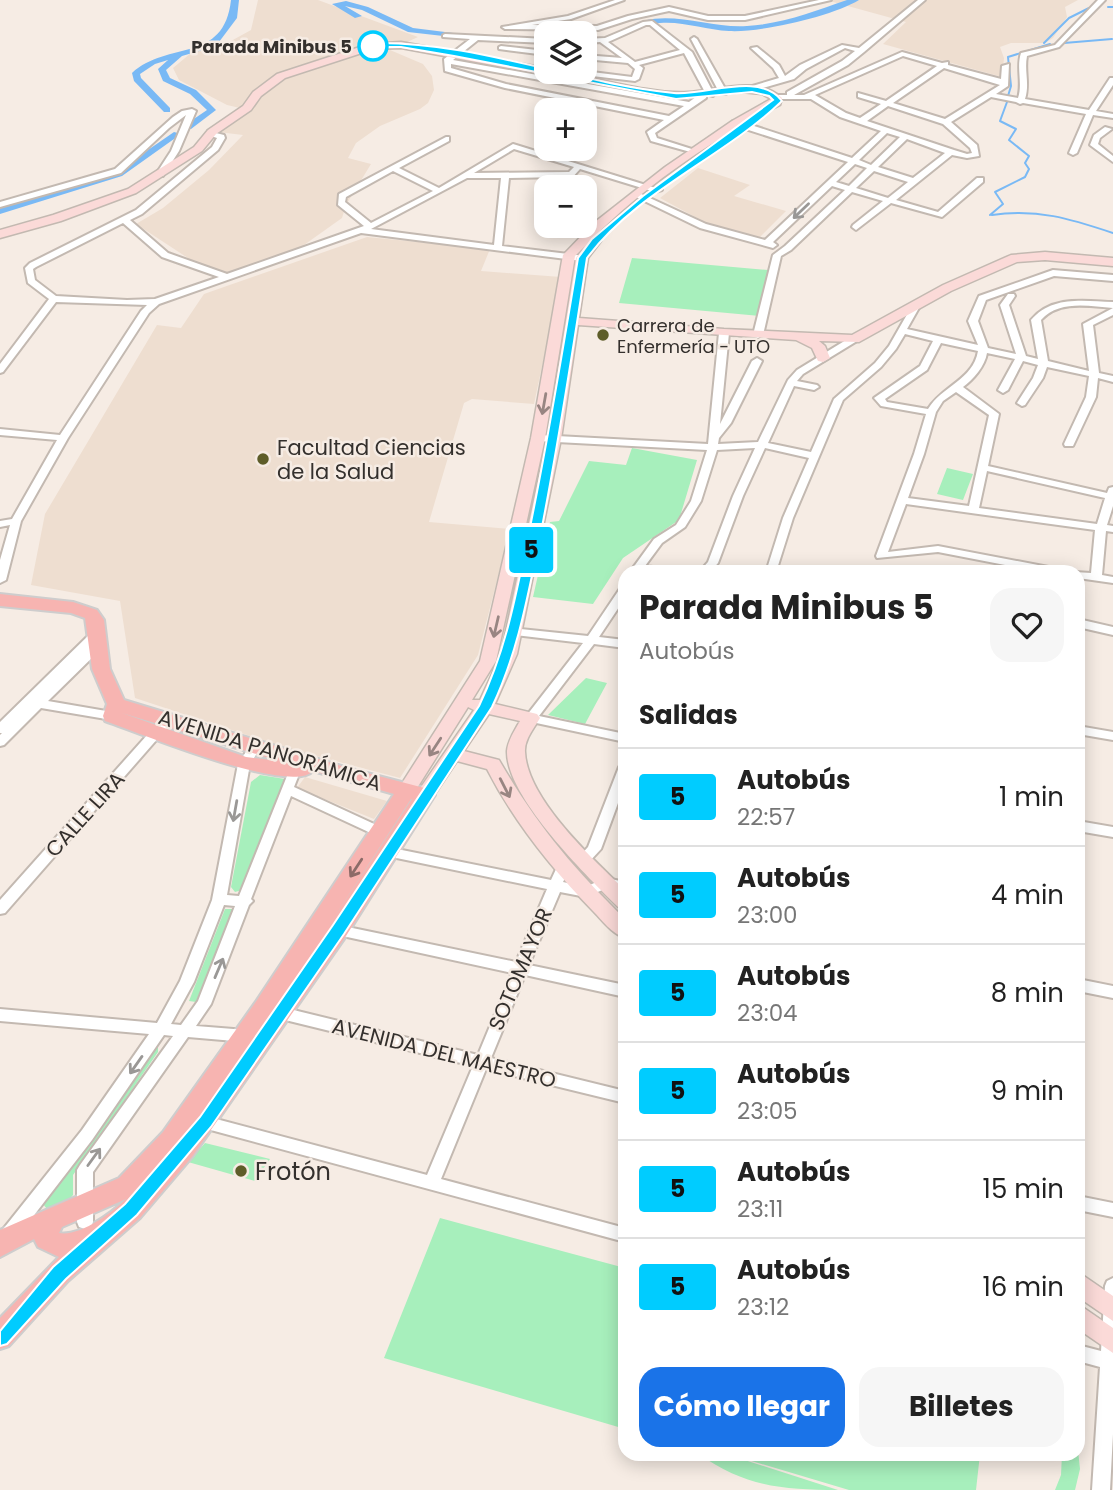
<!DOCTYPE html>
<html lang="es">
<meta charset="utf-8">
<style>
:root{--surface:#fff;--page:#f6f6f6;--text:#222;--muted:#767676;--line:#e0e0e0;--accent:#1a73e8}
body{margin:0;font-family:Poppins,sans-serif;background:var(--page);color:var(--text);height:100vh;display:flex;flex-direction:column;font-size:26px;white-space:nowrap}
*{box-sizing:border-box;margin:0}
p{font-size:23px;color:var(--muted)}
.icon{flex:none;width:38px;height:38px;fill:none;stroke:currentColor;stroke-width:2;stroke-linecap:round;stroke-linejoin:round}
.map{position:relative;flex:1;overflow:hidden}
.side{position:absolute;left:618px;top:565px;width:467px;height:896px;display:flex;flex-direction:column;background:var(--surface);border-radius:21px;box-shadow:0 4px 18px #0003}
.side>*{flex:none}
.badge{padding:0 14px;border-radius:5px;font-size:24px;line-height:46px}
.tools{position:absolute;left:534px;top:21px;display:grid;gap:14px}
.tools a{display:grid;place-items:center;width:63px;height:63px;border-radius:14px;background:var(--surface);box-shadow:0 4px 18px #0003;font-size:35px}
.map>.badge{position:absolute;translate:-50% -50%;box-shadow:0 0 0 4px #fff}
h2{padding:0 21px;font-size:26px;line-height:63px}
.round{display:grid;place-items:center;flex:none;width:74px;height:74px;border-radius:21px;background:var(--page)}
.head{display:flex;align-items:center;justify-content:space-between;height:119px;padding:0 21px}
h1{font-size:33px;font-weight:700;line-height:52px}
.button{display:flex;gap:14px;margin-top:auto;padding:14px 21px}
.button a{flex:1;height:80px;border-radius:21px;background:var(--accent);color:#fff;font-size:28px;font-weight:700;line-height:80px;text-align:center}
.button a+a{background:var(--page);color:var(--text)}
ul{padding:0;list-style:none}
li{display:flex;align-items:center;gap:21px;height:98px;padding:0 21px;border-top:2px solid var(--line)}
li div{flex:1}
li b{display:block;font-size:26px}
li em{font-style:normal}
li .badge{min-width:77px;font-weight:700;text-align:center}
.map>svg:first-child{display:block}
.built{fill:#eeded0}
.green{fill:#a7efbc}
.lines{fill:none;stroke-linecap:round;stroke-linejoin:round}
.stream{stroke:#79b9f5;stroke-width:2}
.canal{fill:#79b9f5;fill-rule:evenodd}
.street-casing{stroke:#c3b9b1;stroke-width:4}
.secondary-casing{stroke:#c3b9b1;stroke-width:3}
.primary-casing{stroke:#cecdcd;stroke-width:4}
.street{fill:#fff;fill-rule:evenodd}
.secondary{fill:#fbdad8;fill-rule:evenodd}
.primary{fill:#f7b4b1;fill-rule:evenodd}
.oneway{stroke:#9a9896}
.oneway2{stroke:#988582}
.oneway3{stroke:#8c6b68}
.line{fill:#0cf;stroke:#fff;stroke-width:2}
.stop-dot{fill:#fff;stroke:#0cf;stroke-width:3.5}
.poi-dot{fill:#5e5d29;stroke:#f6ece4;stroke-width:2.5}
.labels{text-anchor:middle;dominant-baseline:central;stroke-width:5;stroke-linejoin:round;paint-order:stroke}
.far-stop-label{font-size:18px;font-weight:bold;fill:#34302d;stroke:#f6ece4;text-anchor:end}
.far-poi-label{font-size:18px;fill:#34302d;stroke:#f6ece4;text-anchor:start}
.poi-label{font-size:21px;fill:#34302d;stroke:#f6ece4;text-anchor:start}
.street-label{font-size:21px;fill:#34302d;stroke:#f6ece4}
.near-poi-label{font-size:24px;fill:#34302d;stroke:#f6ece4;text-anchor:start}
</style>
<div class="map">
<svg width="1113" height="1490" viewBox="0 0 1113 1490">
<rect width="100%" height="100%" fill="#f6ece4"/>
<path class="built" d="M258,0H318L418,37L390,50L423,64L432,76L434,90L428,103L420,109L380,126L356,143L348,158L371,164L346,205L342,218L297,250L222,274L194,262L136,224L163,208L209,170L243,135L218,132L240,108L227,105L179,80L173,68L191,53L231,41L251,30Z
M826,0H1078L1065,7L1067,17L1053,38L1045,43H1011L1000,47L1004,58L1002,77L883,44L906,22Z
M698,168L750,185L734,196L786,211L760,237L708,224L660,198Z
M367,237L490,249L481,271L561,277L534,404L472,399L464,403L429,522L510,529L478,655L400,778L286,748L135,698L120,601L31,585L45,514L157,325L181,328L204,294Z
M305,777L387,801L374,819L297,788Z"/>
<path class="green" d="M632,258L768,270L760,316L619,303Z
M632,448L697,460L679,520L623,558L593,604L533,597L550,522L559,521L589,461L626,465Z
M947,468L973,474L963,500L937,494Z
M586,678L607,683L585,724L548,715Z
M260,775L285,779L242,890L235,892L231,887L251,782Z
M225,909H234L196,1002L189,1001Z
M158,1047V1052L73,1175V1195L68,1201L47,1209L43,1204L153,1050Z
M205,1143L270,1159L255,1181L188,1162Z
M440,1218L625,1268V1429L384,1358Z
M1078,1450L1080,1469L1075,1490H1055L1061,1475L1062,1454H1078Z
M699,1454H726L838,1490C784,1490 745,1487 699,1454Z
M746,1454H980L976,1490H849L745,1459Z"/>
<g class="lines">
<path class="stream" d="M1108,7H1113
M1044,43L1069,18L1089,8
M1064,43L1112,39
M1008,96L1011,86L1008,57L1050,44
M990,215L1003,204L995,192L1025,177L1029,169L1025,163L1029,156L1009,140L1016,129L1000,121L1007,102
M992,215C1036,208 1071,219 1113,233"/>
<path class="canal" d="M231,0H239L237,18L216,46L182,56L166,70L170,78L196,90L216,110L191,129H185V125L207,110L190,94L163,81L158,69L168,60L155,64L140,74L141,78L170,108V112H164L134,81L132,73C168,40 224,64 231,0Z
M847,0H859C833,16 760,33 729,31C706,30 683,21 660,23C649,24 639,28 629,31L625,29C662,5 707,29 747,26C782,24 815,11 847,0Z
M346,1L368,7L413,28L461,34L465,36L461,38L408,32L362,10L345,6L362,16L355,18L332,4Z
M174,132L181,134L122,176L0,214V208L116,172Z"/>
<g class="street-casing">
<path id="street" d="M615,0H624L571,19L532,25L597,26L628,16L669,7L708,16H745L819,0H831L745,20H708L669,11L632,19L598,30L505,29L502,27L568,16Z
M918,0H925L864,52L848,65L794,95H804L902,52L942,63L948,62V65L1001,79L1002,66L1009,64L1008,86L996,94L1018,98C1023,83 1016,68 1021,53L1055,45L1098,0H1105L1059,47L1027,56C1024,71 1030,84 1025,99L1089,110L1110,78H1113V85L1096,111L1113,114V118L1093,115L1077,153L1073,155L1069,153L1086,114L1023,103L1020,104L1016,102L991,97L951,122L977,145L979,156L967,158L952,155L896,200L938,212L977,178H983V182L942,217L891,203L856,230L852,227L853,225L883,201L852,192L791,250L781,256L763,335L758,338L755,337L753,335L773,255L785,246L845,190L832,186L773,242L777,245L773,248L700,228L632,195L639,193L706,224L765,240L848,162L733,125V121H739L852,158L881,131L840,117L811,99H775L771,97L775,95H787V92L842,61L855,51L845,48L806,69L794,79L752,91L748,89L749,87L779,78L773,68L751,48L757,47L779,65L785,76L800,65L842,45L859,48ZM903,56L937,66L886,101L858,93V97L881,104L860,118L846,113L815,95ZM944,68L1000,85L945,119L893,103ZM888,106L943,124L970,148L972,153L967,154L954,150L867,121ZM887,133L900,137L871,165L859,160ZM907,139L945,153L913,178L878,167ZM855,164L867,168L849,186L836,182ZM874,171L908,182L888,198L856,188Z
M652,21L692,52L714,94L713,96L706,94L684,53L639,65L643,68L639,79L635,81L575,74L571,72L584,71L632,77L635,69L628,63L584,59V55L622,58L600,42L584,43V39L605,38L643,22ZM646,25H650L680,50L635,62L608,42Z
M445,34L546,39V43L478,40L453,60L689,102L700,94H706V98L655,133L657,138L698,151L694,153L651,141L647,132L664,120L505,88L445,71L444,59L470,39L443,37V35ZM451,64L684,106L669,116L506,84L451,68Z
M694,37L697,39L727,92L726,94L719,92L691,39Z
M501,46L546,51V55L499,49V47Z
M192,109L196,111L179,151L163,176L156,174L171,151L186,115L169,128L121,173L0,207V202L115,169L173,117L182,111Z
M1105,127L1112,129L1100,138L1098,144L1113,156V162L1090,145L1094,135Z
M208,131L224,135L225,138L218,150L142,214L130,220L168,253L227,274L364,226L338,205L339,194L446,137H449V141L399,168L439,188L513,144L662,190L655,192L580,169L570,180V187H562V180L565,177L509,178L502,246L585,256L586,258L582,261L361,233L159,304L149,313L68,438L21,521L6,580L0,583V560L10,525L0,527V521L12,519L57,440L0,435V429L60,435L141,311L147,305L56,302L3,372L0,373V364L49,299L28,283L25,268L30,263L136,210L212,147L217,138L208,135ZM514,149L574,167L569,172L474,173ZM393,171L433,191L371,223L345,202L346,197ZM467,178H501L494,245L371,229ZM123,223L162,257L219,277L155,299L127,300L56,296L35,280L33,269L36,267Z
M1053,270L1113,275V281L1054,276L986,300L978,321L988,348L1016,354L1000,305L1008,294H1014L1015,296L1009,305L1026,356L1038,359L1031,320C1052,295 1084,301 1113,302V308C1088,306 1059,300 1041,320L1048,361L1089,371L1083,324L1113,308V315L1093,325L1099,373L1113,376V382L1098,378L1096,397L1073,446H1065L1064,444L1086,397L1089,376L1047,367L1043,378L1025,405L1022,406L1017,403L1033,378L1038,365L1023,361L1008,390L1003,393L998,390L1015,359L987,353C985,366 973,380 963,387L999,414L988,466L1107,493L1109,488L1113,487V506L1107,525L1113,526V532L1106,531L1102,575L1113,577V583L1078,578V572H1075L1091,573L1095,530L906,504L888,552L938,546L1059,569L1064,572H1042L938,552L877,558L876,556L914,454L926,414L881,406L874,398L920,366L933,341L905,334L896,349L881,367L843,400L793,518L776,572H766L783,518L809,458L765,448L743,496L718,563L710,572H699L708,562L733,496L755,448L717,450L701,501L685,527L662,543L645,566L668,569L673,572H630L654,539L676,525L691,501L707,450L538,441L533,438L538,435L708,444L719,333L724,330L729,333L720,424L752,361L757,358L762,361L731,423L719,438L718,444L758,442L788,380L797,370L851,337H857V341L803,374L797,381L817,385L819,387L814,390L794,386L768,443L811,452L834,399L875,363L889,346L913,304L920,306L907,329L978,345L968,321L979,296ZM941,343L978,351C973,380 942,386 928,409L887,402L885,399L927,370ZM956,392L989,415L969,506L908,498L924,454L936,412L943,401ZM987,471L1105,498L1097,524L979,508Z
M625,586V598L599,637L625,640V648L594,644L539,716L625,734V742L527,721L525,718L527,715L583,643L515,635L509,631L511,628L588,636L621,587Z
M1078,619L1113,627V635L1078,627Z
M97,630L103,634L97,641H103L105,644L103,647L48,701L112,712L118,716L116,719L112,720L41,708L4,745L0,746V735L2,733H0V722L93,631Z
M169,714L175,718L173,721L5,913L0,914V900L165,715Z
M1078,726L1113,732V740L1078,734Z
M255,743L261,747L250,764L227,895L239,896L293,761L297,760L303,764L294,787L385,829L386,832L385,835H375L291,796L251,899L253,901L249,905L211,1004L196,1026L246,1030L251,1032L253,1036L251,1040L246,1042L188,1037L93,1172V1222L91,1227L85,1229L79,1227L77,1222V1170L80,1165L173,1036L164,1035L92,1140L11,1245L0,1247V1233L82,1130L149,1034L0,1021V1009L157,1023L180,981L212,900L238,764L251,744ZM224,905L235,906L198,1001L181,1025L171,1024L194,982Z
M625,763V784L601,849L589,862H579L577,859L588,847L619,767Z
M1078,821L1113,827V837L1078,831Z
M387,847L551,880L557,867H567L569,870L563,882L585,887L606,878L625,882V892L607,888L586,897L560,892L529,965L625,985V997L525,975L491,1058L625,1091V1103L486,1069L441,1179L625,1228V1242L196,1126L193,1121L196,1116L201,1115L427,1175L473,1066L277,1018L272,1016L270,1012L272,1008L277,1006L478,1055L512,973L338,935L333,934L331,930L333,926L338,925L516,962L547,889L382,855L380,852L382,849Z
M1078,979L1113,986V998L1078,991Z
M1078,1196L1113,1203V1217L1078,1210Z
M1113,1278V1434L1110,1490H1092L1100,1367L1078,1361V1345L1101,1351L1105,1286L1107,1281Z"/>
</g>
<g class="secondary-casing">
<path id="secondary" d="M401,42L546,68V72H564C597,78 657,95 688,92C718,90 757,75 782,98L780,105C713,139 646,185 593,238L601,241L588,258L579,318L724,329L852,335L943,285L1011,255L1045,252L1113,258V266L1045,260L1017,262L951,291L859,342L819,341L825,346L830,358L823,362L818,361L812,348L796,340L578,325L561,439L517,654L495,704L537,714L540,718C534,728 524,740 525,752C527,799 593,859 625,890V909L618,907C586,875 506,797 507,751C508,740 515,730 520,721L489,714L464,751L499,760C537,825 571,866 625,919V938C612,934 602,920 593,911C551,868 514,822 487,769L457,761L431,800H419L416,795L419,790L474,710L468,707L412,796L406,797L397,791L480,661L531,438L563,255L595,222L665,167L732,121L771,99L762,94L741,92L676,99L401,48L374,49L285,78L261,96L251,110L216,134L202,151L136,193L61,221L0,238V230L53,215L128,189L194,147L208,130L243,106L253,92L277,74L369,44ZM585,246L576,258L547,439L501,654L480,700H472L496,661L545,438L575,256Z
M1078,1272L1113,1296V1321L1078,1297Z
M1078,1304L1113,1328V1353L1078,1329Z"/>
</g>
<g class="primary-casing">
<path id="primary" d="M0,594L73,602L97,610L104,620L110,669L124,700L348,768L432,790L435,795L346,936L192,1157L140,1218L68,1281L9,1346L0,1349V1318L59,1257L38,1247L34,1239L0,1257V1230L119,1178L163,1132L255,1003L394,794L313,771C291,796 137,732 105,721L103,716L107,704L92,669L85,618L71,613L0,606ZM122,713L279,761L246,757ZM411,799H412L325,931ZM126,1199C112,1213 79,1237 59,1233L62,1227Z"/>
</g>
<use href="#street" class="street"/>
<use href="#secondary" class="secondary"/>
<use href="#primary" class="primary"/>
</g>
<defs><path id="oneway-shaft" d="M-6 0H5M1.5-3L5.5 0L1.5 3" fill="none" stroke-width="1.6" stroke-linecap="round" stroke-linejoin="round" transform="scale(1.75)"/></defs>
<g class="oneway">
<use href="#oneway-shaft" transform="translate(801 211) rotate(136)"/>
<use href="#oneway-shaft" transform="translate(235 811) rotate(100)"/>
<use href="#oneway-shaft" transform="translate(219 968) rotate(-67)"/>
<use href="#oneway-shaft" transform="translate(136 1065) rotate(125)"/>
<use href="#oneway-shaft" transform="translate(94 1157) rotate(-54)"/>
</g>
<g class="oneway2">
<use href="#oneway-shaft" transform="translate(544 404) rotate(100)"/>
<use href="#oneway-shaft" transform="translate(496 627) rotate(103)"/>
<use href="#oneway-shaft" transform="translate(435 747) rotate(123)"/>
<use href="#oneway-shaft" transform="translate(505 788) rotate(63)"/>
</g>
<use class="oneway3" href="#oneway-shaft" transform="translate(356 868) rotate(123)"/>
<path class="line" d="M373,43C474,41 574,83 674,93C706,96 759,71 782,101C723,158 637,191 587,258C573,350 559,441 541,532C528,594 519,650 492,707L344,934L211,1127L137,1215L66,1279L7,1344L0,1346V1331L53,1267L125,1204L200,1117L333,925L479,706C507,648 516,594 529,532C548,441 563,349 578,258L592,239L643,196L773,100L769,96L752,92L676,99L454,56L401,47H370Z"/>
<circle class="stop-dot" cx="373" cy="46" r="14"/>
<g class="poi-dot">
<circle cx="603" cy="335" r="7"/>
<circle cx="263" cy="459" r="7"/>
<circle cx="241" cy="1171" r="7"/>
</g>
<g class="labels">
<g class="far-stop-label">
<text x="352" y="46">Parada Minibus 5</text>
</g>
<g class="far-poi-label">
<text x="617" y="325">Carrera de<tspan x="617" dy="21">Enfermería - UTO</tspan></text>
</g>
<g class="poi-label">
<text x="277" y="447">Facultad Ciencias<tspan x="277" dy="24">de la Salud</tspan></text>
</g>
<g class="street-label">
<text transform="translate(270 750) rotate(17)">AVENIDA PANORÁMICA</text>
<text transform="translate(85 814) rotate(-48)">CALLE LIRA</text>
<text transform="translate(520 969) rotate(-67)">SOTOMAYOR</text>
<text transform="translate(444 1053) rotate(14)">AVENIDA DEL MAESTRO</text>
</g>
<g class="near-poi-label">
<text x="255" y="1171">Frotón</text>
</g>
</g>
</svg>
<div class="tools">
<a><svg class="icon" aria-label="layers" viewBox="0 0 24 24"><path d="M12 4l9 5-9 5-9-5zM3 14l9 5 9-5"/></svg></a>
<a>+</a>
<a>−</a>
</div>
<b class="badge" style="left:531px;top:550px;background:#0cf;color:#111">5</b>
<section class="side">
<div class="head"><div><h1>Parada Minibus 5</h1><p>Autobús</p></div><a class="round"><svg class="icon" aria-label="heart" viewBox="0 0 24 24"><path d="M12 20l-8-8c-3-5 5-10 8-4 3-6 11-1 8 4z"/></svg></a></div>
<h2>Salidas</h2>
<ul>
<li><span class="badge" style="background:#0cf;color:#111">5</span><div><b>Autobús</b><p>22:57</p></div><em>1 min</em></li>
<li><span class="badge" style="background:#0cf;color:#111">5</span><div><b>Autobús</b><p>23:00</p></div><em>4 min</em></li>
<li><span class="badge" style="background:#0cf;color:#111">5</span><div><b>Autobús</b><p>23:04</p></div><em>8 min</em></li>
<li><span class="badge" style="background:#0cf;color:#111">5</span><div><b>Autobús</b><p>23:05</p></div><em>9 min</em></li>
<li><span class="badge" style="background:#0cf;color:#111">5</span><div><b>Autobús</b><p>23:11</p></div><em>15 min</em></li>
<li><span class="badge" style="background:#0cf;color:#111">5</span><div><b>Autobús</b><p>23:12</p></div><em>16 min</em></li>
</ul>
<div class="button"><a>Cómo llegar</a><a>Billetes</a></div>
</section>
</div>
